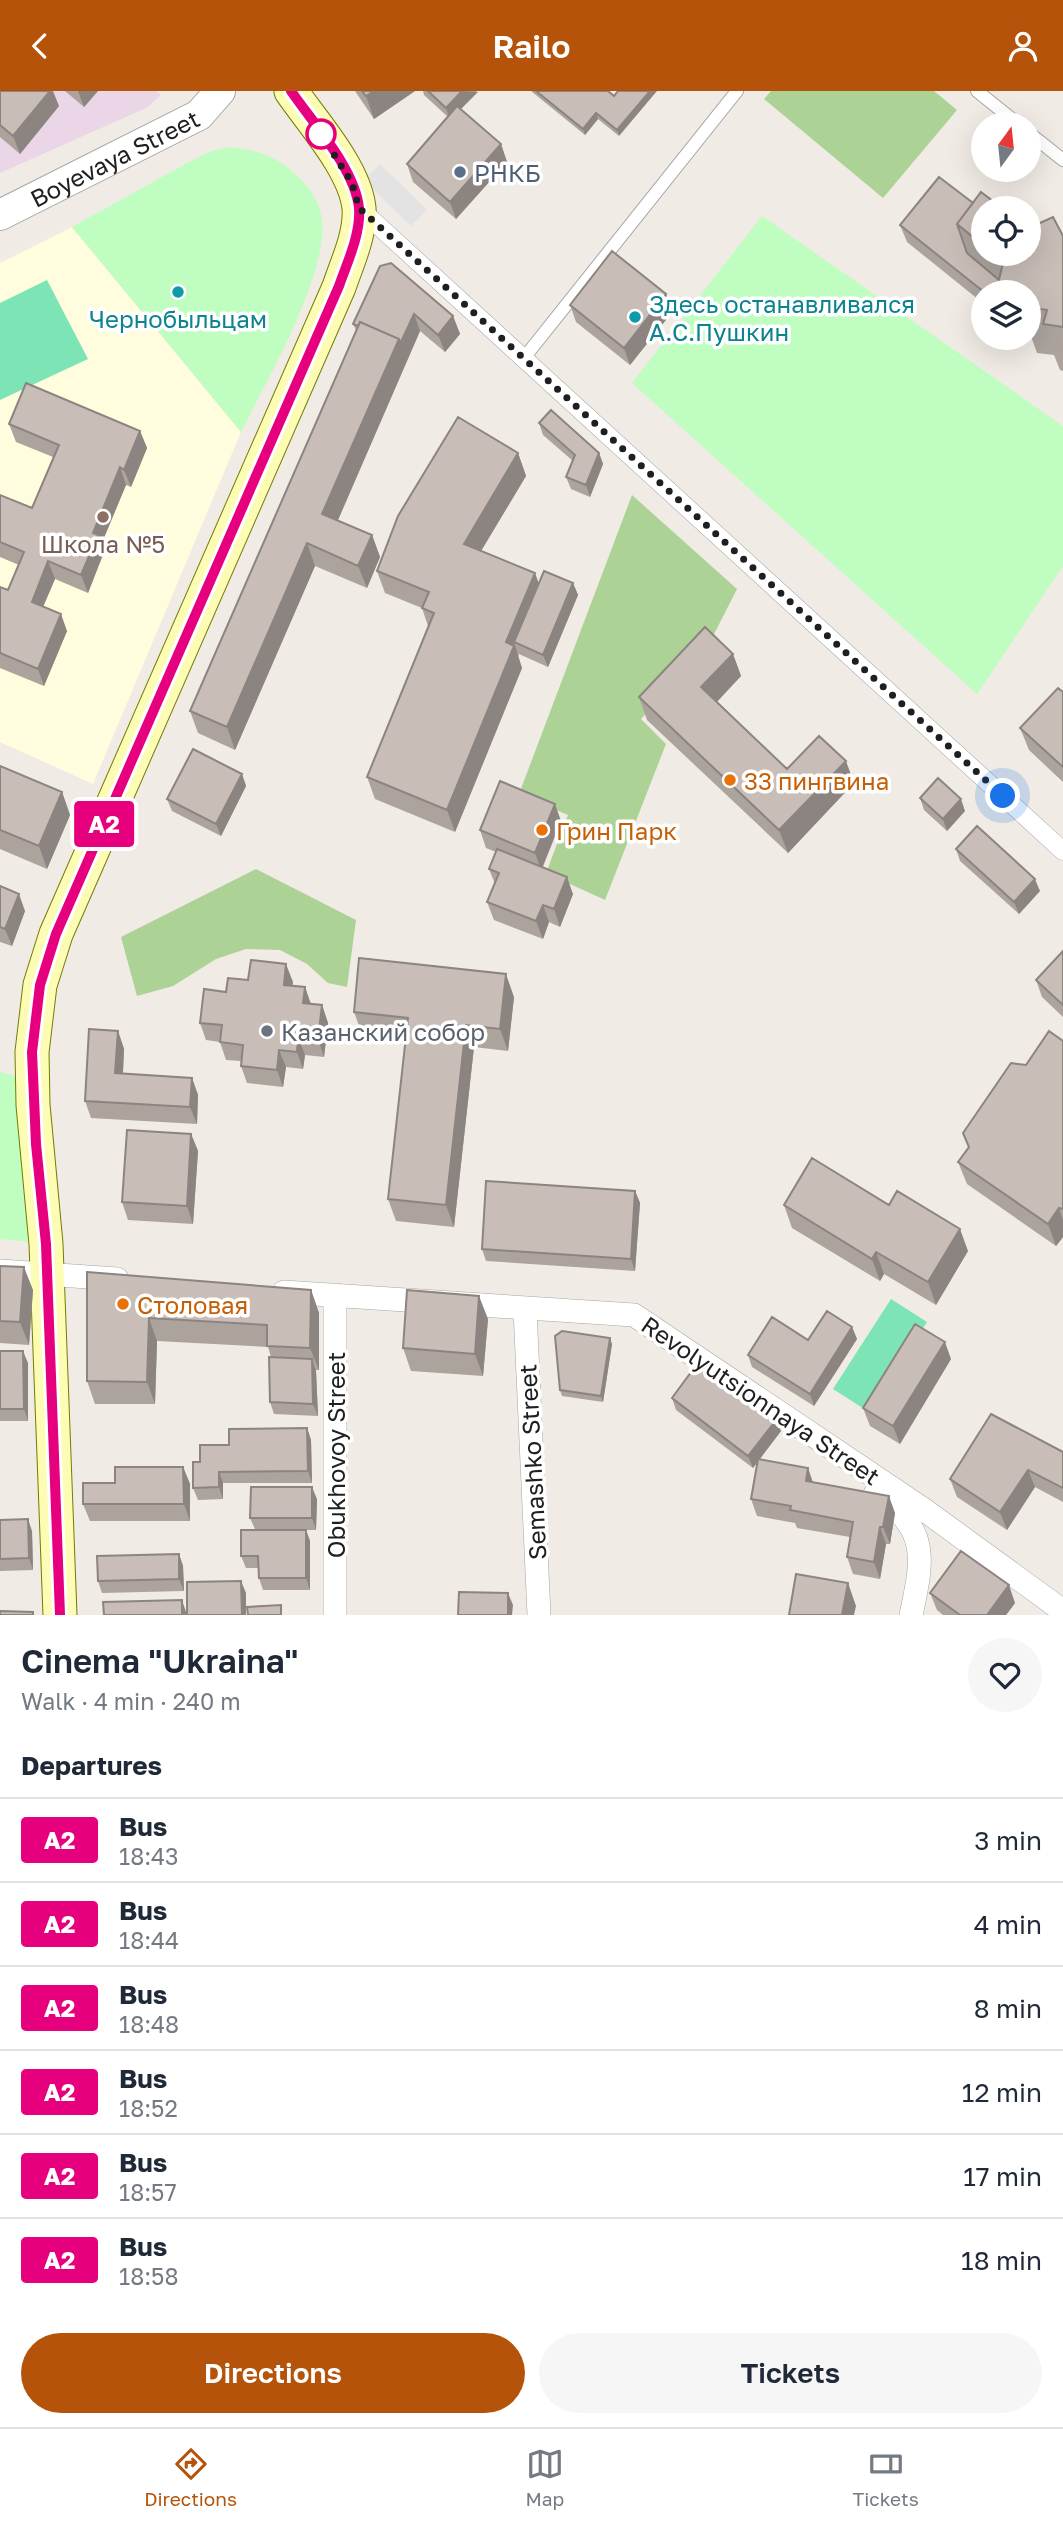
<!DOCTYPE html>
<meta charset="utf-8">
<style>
:root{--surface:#fff;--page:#f6f6f7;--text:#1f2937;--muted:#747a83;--line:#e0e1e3;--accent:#b45309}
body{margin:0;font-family:"Golos Text",sans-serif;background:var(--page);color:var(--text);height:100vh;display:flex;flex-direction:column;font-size:26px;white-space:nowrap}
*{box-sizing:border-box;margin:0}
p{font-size:23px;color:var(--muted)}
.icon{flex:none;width:38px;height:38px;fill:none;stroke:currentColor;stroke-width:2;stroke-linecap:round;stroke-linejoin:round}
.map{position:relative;height:1524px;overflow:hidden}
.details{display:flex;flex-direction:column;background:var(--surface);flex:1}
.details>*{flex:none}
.badge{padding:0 14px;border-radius:5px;font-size:24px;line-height:46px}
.needle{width:46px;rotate:15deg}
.buttons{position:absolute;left:971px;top:21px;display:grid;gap:14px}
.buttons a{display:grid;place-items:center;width:70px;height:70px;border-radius:50%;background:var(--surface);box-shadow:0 7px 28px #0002;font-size:35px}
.you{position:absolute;width:35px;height:35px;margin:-18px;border:5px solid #fff;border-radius:50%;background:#1a73e8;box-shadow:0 0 0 10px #1a73e833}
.map>.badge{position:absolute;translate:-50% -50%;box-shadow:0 0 0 4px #fff}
h2{padding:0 21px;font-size:26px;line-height:63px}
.round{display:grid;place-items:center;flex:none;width:74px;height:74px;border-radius:37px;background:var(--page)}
.overview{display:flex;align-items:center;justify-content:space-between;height:119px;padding:0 21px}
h1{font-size:33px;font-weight:600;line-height:52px}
.cta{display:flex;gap:14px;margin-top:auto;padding:14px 21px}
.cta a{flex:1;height:80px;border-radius:42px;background:var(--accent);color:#fff;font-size:28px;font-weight:600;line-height:80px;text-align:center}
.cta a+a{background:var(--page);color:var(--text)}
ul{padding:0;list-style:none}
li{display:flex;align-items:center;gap:21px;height:84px;padding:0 21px;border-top:2px solid var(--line)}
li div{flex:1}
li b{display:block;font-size:26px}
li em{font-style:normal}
li .badge{min-width:77px;font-weight:700;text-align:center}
header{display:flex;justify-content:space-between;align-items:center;height:91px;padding:0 21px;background:var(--accent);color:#fff;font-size:32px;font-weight:600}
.tabs{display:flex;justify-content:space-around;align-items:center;height:98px;border-top:2px solid var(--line);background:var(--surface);font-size:19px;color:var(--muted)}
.tabs a{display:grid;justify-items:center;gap:4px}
.tabs .active{color:var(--accent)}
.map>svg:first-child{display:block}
.industrial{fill:#ead6e7}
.education{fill:#fffdde}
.forest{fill:#acd296}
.park{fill:#bffdc0}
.pitch{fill:#7de4b5}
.parking{fill:#e3e3e3}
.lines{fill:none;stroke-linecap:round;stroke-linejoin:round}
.service-casing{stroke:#a6a6a6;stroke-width:14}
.pedestrian-casing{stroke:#a6a6a6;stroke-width:19}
.minor-casing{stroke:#a6a6a6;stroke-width:24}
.tertiary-casing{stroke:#a6a6a6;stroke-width:32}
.secondary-casing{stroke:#767b00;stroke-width:35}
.service{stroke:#fff;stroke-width:12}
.pedestrian{stroke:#fff;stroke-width:18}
.minor{stroke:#fff;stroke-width:23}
.tertiary{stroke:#fff;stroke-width:30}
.secondary{stroke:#fdfcb5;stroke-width:33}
.wall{fill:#aca39d}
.shaded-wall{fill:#8c8480}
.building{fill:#c8bdb7;stroke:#8c8480;stroke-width:2}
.line-casing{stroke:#fff;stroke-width:16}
.line{stroke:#e6007e;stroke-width:10}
.walk{stroke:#1f1f1f;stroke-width:7;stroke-dasharray:0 12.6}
.stop-dot{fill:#fff;stroke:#e6007e;stroke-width:3.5}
.service-dot{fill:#5c6f8a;stroke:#fff;stroke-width:2.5}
.culture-dot{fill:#0f9aa8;stroke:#fff;stroke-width:2.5}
.education-dot{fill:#8d6e63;stroke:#fff;stroke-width:2.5}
.food-dot{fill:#e8710a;stroke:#fff;stroke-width:2.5}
.worship-dot{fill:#6b7280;stroke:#fff;stroke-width:2.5}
.labels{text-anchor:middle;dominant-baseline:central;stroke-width:7;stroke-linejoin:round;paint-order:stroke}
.street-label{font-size:24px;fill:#1f1f1f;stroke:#fff}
.service-label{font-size:24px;fill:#4e5e75;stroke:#fff;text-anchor:start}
.culture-label{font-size:24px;fill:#0d838f;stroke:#fff;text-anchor:start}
.education-label{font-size:24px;fill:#785e54;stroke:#fff}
.food-label{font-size:24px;fill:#c56008;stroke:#fff;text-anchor:start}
.worship-label{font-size:24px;fill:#5b616d;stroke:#fff;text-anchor:start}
</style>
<header><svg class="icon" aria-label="back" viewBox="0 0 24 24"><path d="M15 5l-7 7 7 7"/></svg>Railo<svg class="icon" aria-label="person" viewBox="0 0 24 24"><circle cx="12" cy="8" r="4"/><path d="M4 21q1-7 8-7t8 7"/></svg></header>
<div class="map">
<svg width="1063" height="1524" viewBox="0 0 1063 1524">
<rect width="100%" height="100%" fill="#f0ebe4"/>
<path class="industrial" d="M0,0H156L161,4L146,17L0,82Z"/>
<path class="education" d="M72,136L241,341L93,693L0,651V172Z"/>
<path class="forest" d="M771,0H934L957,19L883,107L764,8Z
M632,404L737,498L708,555L641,628L666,653L605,809L546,782L568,724L519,703Z
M256,778L356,829L347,896L328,892L307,873L280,859L246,858L216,868L173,895L137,905L121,846Z"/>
<path class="park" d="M229,56C255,58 277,65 296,84C308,95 318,107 321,124C333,175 265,293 241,341L72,136L189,71L209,61Z
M762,125L1063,335V475L977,603L632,292Z
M0,981L15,985L30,1151L0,1148Z"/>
<path class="pitch" d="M47,189L88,268L0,309V212Z
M891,1208L927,1231L869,1321L833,1298Z"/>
<path class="parking" d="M380,73L427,119L411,135L364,89Z"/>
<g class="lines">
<g class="service-casing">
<path id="service" d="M977,0L1018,33
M1029,42L1063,69
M524,267L737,0"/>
</g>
<g class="pedestrian-casing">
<path id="pedestrian" d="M359,117L1063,760"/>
</g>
<g class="minor-casing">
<path id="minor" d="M0,1180L117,1188
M284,1201L634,1224L923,1418L1063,1520
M335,1204V1524
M525,1218L539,1524
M875,1403C930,1437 923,1468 911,1524"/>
</g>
<g class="tertiary-casing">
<g id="tertiary">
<path id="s1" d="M0,124L199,24L220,0"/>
</g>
</g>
<g class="secondary-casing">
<path id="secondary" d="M60,1524L46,1153L33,1014L32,961L40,894L56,843L339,196C347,172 361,143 359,117C355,78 313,32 291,0"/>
</g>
<use href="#service" class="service"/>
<use href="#pedestrian" class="pedestrian"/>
<use href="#minor" class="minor"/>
<use href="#tertiary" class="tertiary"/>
<use href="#secondary" class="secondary"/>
</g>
<path class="wall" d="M0,0L59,15L20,63L0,46Z
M65,0H98L84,16Z
M355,0H415L374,28Z
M423,0H477L461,18L501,53L507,71L456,128L413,91L407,73L448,26L424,4Z
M531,0H608L619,45L598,28L585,44Z
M973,112L984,117V163H1029L1063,145V280L1060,279L1054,264L1037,262L1032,248L1027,247H1029V201H984V213L907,151L900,134Z
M380,175L453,225L460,243L445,261L420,240L338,429L372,444L380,466L367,497L315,475L235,659L198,642L190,620L356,239L353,233Z
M666,203L673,220L630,274L576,231L570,214Z
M539,332L599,362L603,373L590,406L571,398L566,386L573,370L543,344Z
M9,333L140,340L147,357L131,396L126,394L101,454L104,461L88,502L55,488L43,515L67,540L44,595L0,577V496L8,499L19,474L0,466V404L32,417L53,366L16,351Z
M518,362L526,385L481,460L539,493L573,492L578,504L548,576L519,563L518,566L522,577L455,741L375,708L367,686L428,535L422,517L385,502L377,480Z
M733,563L741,585L717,611L787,678L854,692L788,762L647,629L639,606Z
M1063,601V691L1029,659L1020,637Z
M0,675L62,701L70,724L47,778L0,758Z
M242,683L246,695L221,745L172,720L167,708Z
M920,707L965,720L947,740L924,719Z
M561,730L543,776L573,803L560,836L549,831L543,848L494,829L487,811L495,793L489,778L496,761L486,757L480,739Z
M956,758L1040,800L1019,823L960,770Z
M0,795L25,820L12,855L0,851Z
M1063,860V926L1042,906L1036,889Z
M248,889L293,891L292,895L305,896L311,913L322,914L328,932L324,966L305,964L303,978L286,976L283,996L247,992L241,975V970L226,969L220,951L206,949L200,932L226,901Z
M514,906L508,960L474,956L454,1136L396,1130L388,1108L406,948L362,943L354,921Z
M118,940L124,958L123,983L192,987L198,1004L197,1033L91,1027L85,1010Z
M1063,950V1146L1056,1155L967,1093L958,1071L1026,974Z
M191,1043L198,1060L193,1133L128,1129L122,1111Z
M635,1100L640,1112L635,1180L486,1170L482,1158Z
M784,1114H889L968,1160L936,1214L884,1183L880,1190L792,1137Z
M0,1175L33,1199L29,1254L0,1252Z
M87,1181L311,1199L319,1222V1279H316L318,1325L274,1323L270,1311L271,1266L268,1256L157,1250L155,1313H95L87,1290Z
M488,1228L483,1285L411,1280L403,1257Z
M852,1236L857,1248L814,1315L752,1276L748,1264L808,1249Z
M612,1253L603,1311L562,1305L560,1299Z
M0,1260L28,1272V1330H0Z
M951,1268L900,1353L870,1335L863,1317Z
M672,1307L781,1340L759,1369L808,1377L813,1392L895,1422L890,1453H886L880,1488L853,1483L847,1466L850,1446L797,1437L795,1432L757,1425L751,1408L757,1371L753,1377L676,1319Z
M307,1337L311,1349L312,1392H223V1408L198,1409L193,1397L200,1371L229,1354Z
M1063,1361V1411L1035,1396L1007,1439L957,1406L950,1388Z
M183,1376L190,1393V1430H90L83,1413Z
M317,1408L316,1439H306L310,1450V1499H263L259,1487V1477H246L241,1465L255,1438L250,1427Z
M0,1429L32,1440L33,1479L0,1480Z
M179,1463L183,1475L184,1500L102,1502L98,1490Z
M930,1502L1015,1512L1006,1524H943L937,1519Z"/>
<path class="shaded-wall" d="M50,0H53L59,15L20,63L13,45Z
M78,0H98L84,16Z
M374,0H415L374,28L366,5Z
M462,0L478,1L450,29L446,17Z
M650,0H657L619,45L617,39Z
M596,22L598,28L585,44L583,38Z
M501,53L507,71L456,128L450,111Z
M666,203L673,220L630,274L624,257Z
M414,223L420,240L331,445L322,423L399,248Z
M453,225L460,243L445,261L438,244Z
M140,340L147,357L131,396L124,379Z
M518,362L526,385L472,475L464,453Z
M599,362L603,373L590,406L586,394Z
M120,376L126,394L101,454L104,461L88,502L81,484L93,442Z
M372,444L380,466L367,497L358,475Z
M307,452L315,475L235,659L227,636Z
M48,470L55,488L38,528L32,511Z
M535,482L543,504L514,551L522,577L455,741L447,719L506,551Z
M573,492L578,504L548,576L543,564Z
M61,523L67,540L44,595L38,578Z
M733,563L741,585L709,619L701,596Z
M846,670L854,692L788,762L779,739Z
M242,683L246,695L221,745L216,733Z
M62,701L70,724L47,778L39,755Z
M961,708L965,720L947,740L943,728Z
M555,713L561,730L541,779L535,762Z
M567,786L573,803L560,836L554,818Z
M1035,788L1040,800L1019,823L1014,811Z
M19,803L25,820L12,855L5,838Z
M543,814L549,831L543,848L536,830Z
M286,873L293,891L290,911L284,894Z
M506,883L514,906L508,960L500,938Z
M305,896L311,914L303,912Z
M322,914L328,932L324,966L318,948Z
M466,934L474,956L454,1136L446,1114Z
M118,940L124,958L122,999L115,982Z
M298,946L305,964L303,978L297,961Z
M279,959L286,976L283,996L277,979Z
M192,987L198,1004L197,1033L190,1016Z
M191,1043L198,1060L193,1133L187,1115Z
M635,1100L640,1112L635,1180L631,1168Z
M1059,1117L1063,1129V1146L1056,1155L1048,1133Z
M960,1138L968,1160L936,1214L928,1191Z
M876,1161L884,1183L880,1190L872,1168Z
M24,1176L33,1199L29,1254L20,1231Z
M311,1199L319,1222V1279L310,1257Z
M479,1205L488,1228L483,1285L475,1263Z
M149,1227L157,1250L155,1313L147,1291Z
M852,1236L857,1248L814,1315L810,1303Z
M610,1247L612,1253L603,1311L601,1305Z
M945,1251L951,1268L900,1353L893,1335Z
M23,1260L28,1272V1330L24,1318Z
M312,1268L316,1280L318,1325L313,1313Z
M777,1328L781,1340L753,1377L748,1365Z
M307,1337L311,1349L312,1392L308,1380Z
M183,1376L190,1393V1430L184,1413Z
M808,1377L814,1395L806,1390Z
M1028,1379L1035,1396L1007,1439L1000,1421Z
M219,1381L223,1392V1408L219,1396Z
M312,1396L317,1408L316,1439L312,1427Z
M889,1405L895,1422L890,1453L883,1436Z
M28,1428L32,1440L33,1479L29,1467Z
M880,1436L886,1453L880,1488L874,1471Z
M306,1439L310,1450V1499L306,1487Z
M179,1463L183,1475L184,1500L179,1488Z
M241,1490L246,1502V1524H242Z
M848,1492L856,1515L854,1524H842Z
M1009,1494L1015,1512L1006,1524H987Z
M508,1502L513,1514L512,1524H508Z
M182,1509L187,1524H182Z"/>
<path class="building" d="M0,0H50L13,45L0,34Z
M362,0H374L366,5Z
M428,0H462L446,17Z
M536,0H608L614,5L618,0H650L617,39L596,22L583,38Z
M457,15L501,53L450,111L407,73Z
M939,86L973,112L957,133L967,162L999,189L997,197L993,201H984L900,134Z
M981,101L1002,117H984V155L957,133Z
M1053,126L1063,145V236L1043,233L1047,219L1029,216V201H1015L997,197L1003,172L992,163H1029V137Z
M612,160L666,203L624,257L570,214Z
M391,172L453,225L438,244L414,223L400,253L399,248L360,231L358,235L353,233L380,175Z
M360,231L399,248L322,423L372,444L358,475L307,452L227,636L190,620Z
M26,292L140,340L124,379L120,376L93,442L98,444L81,484L48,470L32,511L61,523L38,578L0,562V496L8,499L24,461L0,451V404L32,417L59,354L9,333Z
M551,319L599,362L586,394L566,386L575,364L539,332Z
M458,326L518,362L464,453L535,482L506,551L514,555L447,719L367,686L434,522L422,517L429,501L377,480L398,425Z
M544,480L573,492L543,564L514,551Z
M705,536L733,563L701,596L787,678L819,645L846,670L779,739L639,606Z
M1058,597L1063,601V676L1020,637Z
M193,658L242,683L216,733L167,708Z
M0,675L62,701L39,755L0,739Z
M938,687L961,708L943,728L920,707Z
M500,690L555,713L535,762L480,739Z
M977,735L1035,788L1014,811L956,758Z
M497,758L567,786L554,818L543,814L536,830L487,811L499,782L489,778Z
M0,795L19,803L5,838L0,836Z
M1063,860V914L1036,889Z
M359,867L506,883L500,938L466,934L446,1114L388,1108L408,927L354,921Z
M251,869L286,873L284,894L305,896L303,912L322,914L318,948L298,946L297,961L279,959L277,979L241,975L243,954L220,951L222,934L200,932L204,898L226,901L228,887L248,889Z
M89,938L118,940L115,982L192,987L190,1016L85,1010Z
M1049,940L1063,950V1118L1059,1117L1048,1133L958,1071L969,1056L963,1042L1011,972L1026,974Z
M127,1039L191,1043L187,1115L122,1111Z
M812,1067L889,1114L897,1100L960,1138L928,1191L876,1161L872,1168L784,1114Z
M486,1090L635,1100L631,1168L482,1158Z
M0,1175L24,1176L20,1231L0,1230Z
M87,1181L311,1199L310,1257L267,1255V1234L149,1227L147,1291L87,1290Z
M407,1199L479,1205L475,1263L403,1257Z
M827,1220L852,1236L810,1303L748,1264L772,1226L808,1249Z
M915,1233L945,1251L893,1335L863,1317Z
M562,1240L610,1247L601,1305L560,1299L555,1245Z
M0,1260H23L24,1318H0Z
M269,1266L312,1268L313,1313L270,1311Z
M700,1269L777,1328L748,1365L672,1307Z
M991,1323L1063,1361V1397L1028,1379L1000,1421L950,1388Z
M307,1337L308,1380L219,1381V1396L193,1397V1371H200V1354H229V1338Z
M758,1368L808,1377L806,1390L889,1405L883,1436H880L874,1471L847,1466L853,1431L790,1419L791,1415L751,1408Z
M115,1376H183L184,1413H83V1392H115Z
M251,1396H312V1427H250Z
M28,1428L29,1467L0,1468V1429Z
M241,1439H306V1487H259L258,1465H241Z
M961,1460L1009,1494L987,1524H960L930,1502Z
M179,1463V1488L98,1490L97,1465Z
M796,1483L848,1492L842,1524H789Z
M241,1490L242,1524H187V1491Z
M459,1501L508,1502V1524H458Z
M182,1509V1524H104L103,1511Z
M281,1514V1524H248L247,1516Z
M0,1520L33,1521V1524H0Z"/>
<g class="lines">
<g class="line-casing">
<path id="line" d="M60,1524L46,1153L36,1053L32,961L40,894L56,843L339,195C347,172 361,143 359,117C355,78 313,32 291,0"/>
</g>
<use href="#line" class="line"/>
<path class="walk" d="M321,43L352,92L359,117L1003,705"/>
</g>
<circle class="stop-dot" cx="321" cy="43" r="14"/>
<circle class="service-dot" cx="460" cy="81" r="7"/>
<g class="culture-dot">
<circle cx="178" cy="201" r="7"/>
<circle cx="635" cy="226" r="7"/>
</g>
<circle class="education-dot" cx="103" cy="426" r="7"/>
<g class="food-dot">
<circle cx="730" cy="689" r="7"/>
<circle cx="542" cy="739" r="7"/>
<circle cx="123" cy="1213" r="7"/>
</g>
<circle class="worship-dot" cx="267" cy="940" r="7"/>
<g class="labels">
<g class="street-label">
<text stroke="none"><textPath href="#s1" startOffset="128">Boyevaya Street</textPath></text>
<text transform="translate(761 1309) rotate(34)">Revolyutsionnaya Street</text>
<text transform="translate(335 1364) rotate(-90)">Obukhovoy Street</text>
<text transform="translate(532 1371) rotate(-93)">Semashko Street</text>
</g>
<g class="service-label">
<text x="474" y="81">РНКБ</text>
</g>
<g class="culture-label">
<text x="649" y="212">Здесь останавливался<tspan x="649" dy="28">А.С.Пушкин</tspan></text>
<text x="178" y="227" text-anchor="middle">Чернобыльцам</text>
</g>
<g class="education-label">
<text x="103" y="452">Школа №5</text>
</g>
<g class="food-label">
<text x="744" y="689">33 пингвина</text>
<text x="556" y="739">Грин Парк</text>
<text x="137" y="1213">Столовая</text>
</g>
<g class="worship-label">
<text x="281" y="940">Казанский собор</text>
</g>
</g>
</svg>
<div class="buttons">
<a><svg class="needle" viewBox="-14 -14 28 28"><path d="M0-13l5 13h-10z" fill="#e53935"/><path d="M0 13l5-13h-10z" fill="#747a83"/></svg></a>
<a><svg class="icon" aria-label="locate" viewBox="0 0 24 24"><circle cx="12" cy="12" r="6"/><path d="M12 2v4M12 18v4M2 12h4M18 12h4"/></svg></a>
<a><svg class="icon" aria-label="layers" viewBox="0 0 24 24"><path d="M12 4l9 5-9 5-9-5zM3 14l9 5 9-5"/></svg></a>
</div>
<div class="you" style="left:1003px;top:705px"></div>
<b class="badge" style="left:104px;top:733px;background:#e6007e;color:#fff">A2</b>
</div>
<section class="details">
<div class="overview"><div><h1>Cinema &quot;Ukraina&quot;</h1><p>Walk · 4 min · 240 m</p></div><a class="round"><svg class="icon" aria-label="heart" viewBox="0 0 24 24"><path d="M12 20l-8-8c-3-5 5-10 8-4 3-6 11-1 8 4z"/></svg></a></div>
<h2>Departures</h2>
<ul>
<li><span class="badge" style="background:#e6007e;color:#fff">A2</span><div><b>Bus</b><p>18:43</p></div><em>3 min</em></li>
<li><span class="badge" style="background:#e6007e;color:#fff">A2</span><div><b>Bus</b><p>18:44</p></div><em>4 min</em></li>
<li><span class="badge" style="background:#e6007e;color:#fff">A2</span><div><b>Bus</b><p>18:48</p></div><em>8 min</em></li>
<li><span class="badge" style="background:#e6007e;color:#fff">A2</span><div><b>Bus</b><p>18:52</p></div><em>12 min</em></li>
<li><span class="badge" style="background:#e6007e;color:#fff">A2</span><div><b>Bus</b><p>18:57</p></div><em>17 min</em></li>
<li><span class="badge" style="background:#e6007e;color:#fff">A2</span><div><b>Bus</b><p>18:58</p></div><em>18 min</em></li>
</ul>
<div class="cta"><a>Directions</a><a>Tickets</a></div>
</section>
<nav class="tabs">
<a class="active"><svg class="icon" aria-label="directions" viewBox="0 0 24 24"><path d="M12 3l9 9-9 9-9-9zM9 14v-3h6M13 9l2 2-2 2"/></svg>Directions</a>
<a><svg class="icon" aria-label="map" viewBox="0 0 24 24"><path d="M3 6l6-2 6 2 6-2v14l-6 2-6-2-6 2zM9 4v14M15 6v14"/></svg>Map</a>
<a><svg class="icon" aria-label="tickets" viewBox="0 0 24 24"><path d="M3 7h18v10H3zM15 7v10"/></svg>Tickets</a>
</nav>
